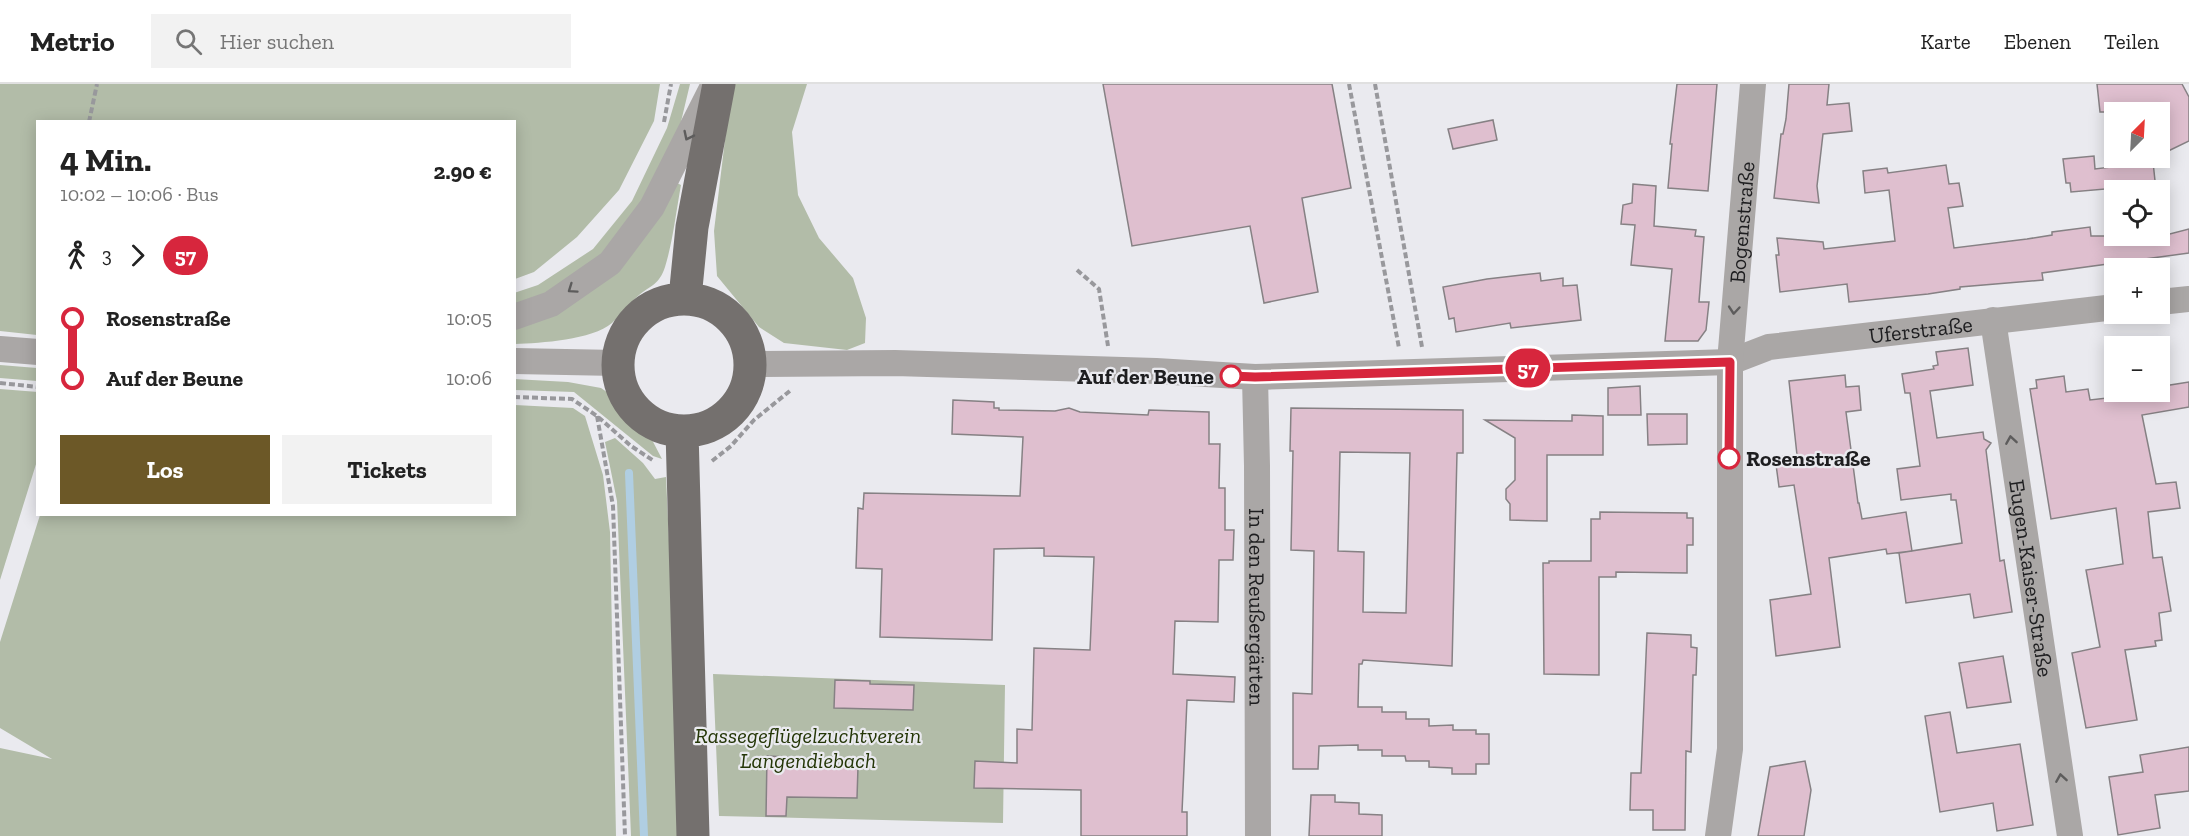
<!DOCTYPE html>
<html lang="de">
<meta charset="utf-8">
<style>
:root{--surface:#fff;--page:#f2f2f2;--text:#222;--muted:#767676;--line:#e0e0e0;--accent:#6c5827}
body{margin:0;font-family:"Zilla Slab",serif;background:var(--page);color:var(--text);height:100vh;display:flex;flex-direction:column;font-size:22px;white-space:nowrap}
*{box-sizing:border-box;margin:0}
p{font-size:20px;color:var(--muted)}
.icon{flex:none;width:33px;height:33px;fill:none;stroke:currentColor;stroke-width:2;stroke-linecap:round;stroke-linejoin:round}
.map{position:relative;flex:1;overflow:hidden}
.sheet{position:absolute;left:36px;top:36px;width:480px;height:396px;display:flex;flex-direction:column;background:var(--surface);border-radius:0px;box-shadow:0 3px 15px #0003}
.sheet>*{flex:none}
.badge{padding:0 12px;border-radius:20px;font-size:21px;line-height:39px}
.needle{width:39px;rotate:24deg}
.controls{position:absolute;left:2104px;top:18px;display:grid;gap:12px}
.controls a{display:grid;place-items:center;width:66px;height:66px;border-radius:0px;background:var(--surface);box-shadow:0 3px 15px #0003;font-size:30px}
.map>.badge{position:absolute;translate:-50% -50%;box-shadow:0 0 0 3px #fff}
.legs{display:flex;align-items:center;gap:9px;height:66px;padding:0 24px;font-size:20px}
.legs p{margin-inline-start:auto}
.headline{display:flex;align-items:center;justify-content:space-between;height:102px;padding:0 24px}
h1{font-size:33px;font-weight:800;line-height:45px}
.button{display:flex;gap:12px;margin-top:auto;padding:12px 24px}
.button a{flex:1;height:69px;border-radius:0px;background:var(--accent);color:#fff;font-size:24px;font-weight:800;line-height:69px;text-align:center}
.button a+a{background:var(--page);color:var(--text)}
ul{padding:0 24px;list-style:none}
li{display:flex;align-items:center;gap:21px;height:60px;font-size:22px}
li i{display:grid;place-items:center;width:9px;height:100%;margin:0 8px;background:currentColor}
li i::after{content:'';width:15px;height:15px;margin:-8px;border:4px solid;border-radius:50%;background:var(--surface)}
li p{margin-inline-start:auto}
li:first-child i{background:linear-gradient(#0000 50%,currentColor 0)}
li:last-child i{background:linear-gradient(currentColor 50%,#0000 0)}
header{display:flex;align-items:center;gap:36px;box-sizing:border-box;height:84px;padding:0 30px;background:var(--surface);border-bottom:2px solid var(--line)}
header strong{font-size:28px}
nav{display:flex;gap:33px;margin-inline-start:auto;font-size:21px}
.search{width:420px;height:54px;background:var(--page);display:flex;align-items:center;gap:15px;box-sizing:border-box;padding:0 21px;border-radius:0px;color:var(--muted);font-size:22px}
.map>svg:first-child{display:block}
.green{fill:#b2bca8}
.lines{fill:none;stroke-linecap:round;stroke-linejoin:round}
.stream{stroke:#b0cee2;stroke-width:8}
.building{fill:#dfbfcf;stroke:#868184;stroke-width:1.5;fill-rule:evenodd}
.path{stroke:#98989c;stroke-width:4;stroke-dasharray:6 3;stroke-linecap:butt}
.minor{stroke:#aaa7a6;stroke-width:26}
.major{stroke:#74706e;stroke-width:33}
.oneway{stroke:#5d5c5c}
.line-1-casing{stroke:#fff;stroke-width:14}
.line-1{stroke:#d7263d;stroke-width:9}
.stop-1-dot{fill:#fff;stroke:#d7263d;stroke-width:3}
.labels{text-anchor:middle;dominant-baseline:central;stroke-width:4.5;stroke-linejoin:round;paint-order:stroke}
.street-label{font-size:22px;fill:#1e1e20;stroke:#eaeaef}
.stop-label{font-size:22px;font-weight:bold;fill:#1e1e20;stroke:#eaeaef;text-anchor:end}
.park-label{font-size:22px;font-style:italic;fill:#243607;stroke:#eaeaef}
</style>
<header>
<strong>Metrio</strong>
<div class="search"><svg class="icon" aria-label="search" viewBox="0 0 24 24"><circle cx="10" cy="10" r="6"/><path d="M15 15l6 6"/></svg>Hier suchen</div>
<nav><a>Karte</a><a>Ebenen</a><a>Teilen</a></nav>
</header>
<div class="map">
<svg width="2189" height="752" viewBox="0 0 2189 752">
<rect width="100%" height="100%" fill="#eaeaef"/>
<path class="green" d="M0,0H660L654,37L619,106L577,153L534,188L515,195L514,38H38L37,251L0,247Z
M680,0H690L679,46L647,119L604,174L515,227L514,209L538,201L593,165L632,117L667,44Z
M735,0H807L792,48L798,111L819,154L853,194L866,234L865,259L847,266L784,259L759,243L717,192L714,147L727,39Z
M675,98L681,101C676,128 673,157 665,183C659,201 651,201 638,212C628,220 621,231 612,239C592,256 541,259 515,260L514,243L552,229Z
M0,281L37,284V297L0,294Z
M514,295L568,298L601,304L614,313L628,330L650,352L662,375L653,372L574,308L515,306Z
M0,305L38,308L37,377L0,496Z
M515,321L573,324L585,332L603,391L610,448L616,752H0V664L52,675L0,644V558L40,431L514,430Z
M615,354L643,379L655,395L666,393L683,752H631L617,417L605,358Z
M713,590L1005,601L1003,739L719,732Z"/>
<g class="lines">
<path class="stream" d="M629,389L644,752"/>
</g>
<path class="building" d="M1103,0H1332L1351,104L1302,114L1318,208L1264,219L1250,142L1132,162Z
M1677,0H1717L1708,107L1668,104L1672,60H1670Z
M1789,0H1829L1827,21L1849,19L1852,47L1823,50L1817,102L1819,119L1774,114L1781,50H1783L1786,35Z
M2097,0H2182L2189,13V57L2160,71V28H2100Z
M1493,36L1497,56L1453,65L1448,45Z
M2094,72L2095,85L2153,78L2156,106H2129L2128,103L2071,108L2070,99H2066L2063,75Z
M1946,81L1949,100L1959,99L1963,122L1948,124L1954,164L2027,155L2052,151V148L2090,143L2091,152H2162L2189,145V169L2042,189L2043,196L1960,203V205L1928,210L1849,218L1847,200L1780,208L1776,171H1779L1777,154L1823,158L1824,165L1895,157L1889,106L1865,109L1863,87L1887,84L1888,89Z
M1633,100L1656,102L1654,142L1696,146L1695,152L1704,153L1699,218H1709L1706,246L1698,257H1665L1672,185L1631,181L1635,141L1621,140L1623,121L1632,119Z
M1540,189L1541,197L1563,194V202L1577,201L1581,236L1511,244L1510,239L1456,248L1454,234L1449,235L1443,203L1487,195Z
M1968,264L1973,301L1930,307L1937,354L1983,348L1984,355L1991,359L1986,366L2000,477L2004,476L2012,528L1974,534L1970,510L1906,519L1899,469L1962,459L1956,416H1951V410L1901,416L1897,385L1920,382L1910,309H1905L1902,290L1934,285L1933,282L1938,281L1936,268Z
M1845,291L1846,303L1859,302L1861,326L1846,328L1858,419H1859L1862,435L1906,428L1912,467L1887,470L1886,465L1829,474L1840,563L1776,572L1770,516L1811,510L1794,401L1779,403L1775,373L1797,371L1789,297Z
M2064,292L2066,308L2088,305L2090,316L2160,308L2164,306V302L2189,298V323L2142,331L2156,400L2176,398L2180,424L2148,428L2153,474L2162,473L2171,527L2159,529L2162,556L2155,557L2156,562L2125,566L2137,636L2086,644L2072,569L2100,563L2086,486L2123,480L2116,424L2051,435L2030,305L2037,304L2036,296Z
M1640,302L1641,331H1608V304Z
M953,316L994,318V324H999V326L1055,327L1069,324L1080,328L1148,331L1149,326L1209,328V360H1220L1219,404H1225V446H1234L1233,476H1219L1218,538L1175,537L1173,590L1235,593L1234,618L1187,616L1182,728H1187V752H1081V706L974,704L975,677L1017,679V645L1032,646L1034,564L1090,566L1094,473L1044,472V464L994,465L992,556L880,553L882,485L856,484L858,424L863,425L864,409L1020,412L1023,353L952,350Z
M1291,324L1463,326V369H1457L1452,582L1363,576L1362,580H1359L1358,623H1382V628H1406V635H1429V642L1453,641V646H1476V650H1489V680H1476V690H1452V684L1429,683V677H1406L1405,672H1382V666H1358V661L1319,662L1318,685H1293V609L1312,610L1314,467L1291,466L1293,367H1290ZM1340,368L1410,369L1406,529L1363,528L1364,468L1338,467Z
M1647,330H1687V360L1648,361Z
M1572,331L1603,332V371H1547V437L1510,436V420L1506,415V405L1515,396V354L1485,336L1572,337Z
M1600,428L1687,429V434H1693V461H1687V489L1616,488V493H1599V591L1544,590L1543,479H1549V477H1591V435H1600Z
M1647,549L1691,551V563L1697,564L1696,591H1693L1691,668L1686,667L1685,746H1653V726H1630L1631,689H1641Z
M2003,572L2011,618L1967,624L1959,579Z
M835,596L870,597V600L914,601L913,626L834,624Z
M1950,628L1957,669L2020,660L2033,741L1997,747L1993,719L1940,728L1925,632Z
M2189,663V707L2155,711L2160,744L2118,751L2109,693L2143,688L2140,671Z
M767,672L788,673V679L858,683L857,714L787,713L786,732H766Z
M1805,677L1811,706L1804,752H1758L1770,683Z
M1311,711H1335V718L1359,719V730L1382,731V752H1309Z"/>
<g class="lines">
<path class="path" d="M1349,0L1399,264
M1375,0L1422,263
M89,38L97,0
M664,38L671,0
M1077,186L1099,205L1108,262
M0,299L38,303
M514,313L572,315L597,332L631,362L654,377
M597,332L613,422L625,752
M712,377L731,362L754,336L791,306"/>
<g class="minor">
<path d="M2160,218L2189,215"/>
<path d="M514,233L551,220L610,179L652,123L711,6"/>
<path id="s1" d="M1993,236L2070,752"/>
<path d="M0,265L38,268"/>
<path d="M514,277L617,279"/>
<path id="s2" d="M751,280L895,279L1156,287L1255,293L1730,278L1769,263L2115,223"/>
<path id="s3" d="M1255,293L1257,382L1258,752"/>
<path id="s4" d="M1718,752L1730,665V278L1753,0"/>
</g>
<path class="major" d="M685,214L692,143L719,0
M618 281a66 66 0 1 1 132 0a66 66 0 1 1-132 0Z
M682,347L693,752"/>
</g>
<defs><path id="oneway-chevron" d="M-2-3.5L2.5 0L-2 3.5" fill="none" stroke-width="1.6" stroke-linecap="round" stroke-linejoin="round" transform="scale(1.5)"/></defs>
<g class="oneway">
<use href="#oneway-chevron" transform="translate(688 52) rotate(116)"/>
<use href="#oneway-chevron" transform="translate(572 205) rotate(145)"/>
<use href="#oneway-chevron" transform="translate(1734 226) rotate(95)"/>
<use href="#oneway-chevron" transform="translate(2011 356) rotate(-99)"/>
<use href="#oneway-chevron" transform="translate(2061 694) rotate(-99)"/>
</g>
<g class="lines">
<g class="line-1-casing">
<path id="line-1" d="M1231,292L1255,293L1730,278L1729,374"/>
</g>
<use href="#line-1" class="line-1"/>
</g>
<g class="stop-1-dot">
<circle cx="1231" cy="292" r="10"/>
<circle cx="1729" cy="374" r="10"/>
</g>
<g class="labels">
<g class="street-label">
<text stroke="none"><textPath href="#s4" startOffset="615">Bogenstraße</textPath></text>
<text stroke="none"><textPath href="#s2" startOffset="1174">Uferstraße</textPath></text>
<text stroke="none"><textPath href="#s1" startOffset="261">Eugen-Kaiser-Straße</textPath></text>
<text stroke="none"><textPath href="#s3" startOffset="230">In den Reußergärten</textPath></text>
</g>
<g class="stop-label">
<text x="1214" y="292">Auf der Beune</text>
<text x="1746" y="374" text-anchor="start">Rosenstraße</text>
</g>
<g class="park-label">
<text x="808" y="651">Rassegeflügelzuchtverein<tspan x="808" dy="25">Langendiebach</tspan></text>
</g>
</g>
</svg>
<div class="controls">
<a><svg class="needle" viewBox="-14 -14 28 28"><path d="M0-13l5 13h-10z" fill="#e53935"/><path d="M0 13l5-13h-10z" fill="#767676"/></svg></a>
<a><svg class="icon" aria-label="locate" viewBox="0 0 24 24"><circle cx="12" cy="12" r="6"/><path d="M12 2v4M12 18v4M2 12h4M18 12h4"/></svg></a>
<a>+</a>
<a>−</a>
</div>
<b class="badge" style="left:1528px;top:284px;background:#d7263d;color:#fff">57</b>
<section class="sheet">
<div class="headline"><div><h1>4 Min.</h1><p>10:02 – 10:06 · Bus</p></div><b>2.90 €</b></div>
<div class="legs"><svg class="icon" aria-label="walk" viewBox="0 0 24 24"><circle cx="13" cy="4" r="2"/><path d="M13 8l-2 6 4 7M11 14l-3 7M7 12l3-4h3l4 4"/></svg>3<svg class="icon" aria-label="forward" viewBox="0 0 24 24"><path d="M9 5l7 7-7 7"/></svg><b class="badge" style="background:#d7263d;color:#fff">57</b></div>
<ul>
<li><i style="color:#d7263d"></i><b>Rosenstraße</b><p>10:05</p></li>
<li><i style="color:#d7263d"></i><b>Auf der Beune</b><p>10:06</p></li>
</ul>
<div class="button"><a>Los</a><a>Tickets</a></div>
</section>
</div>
